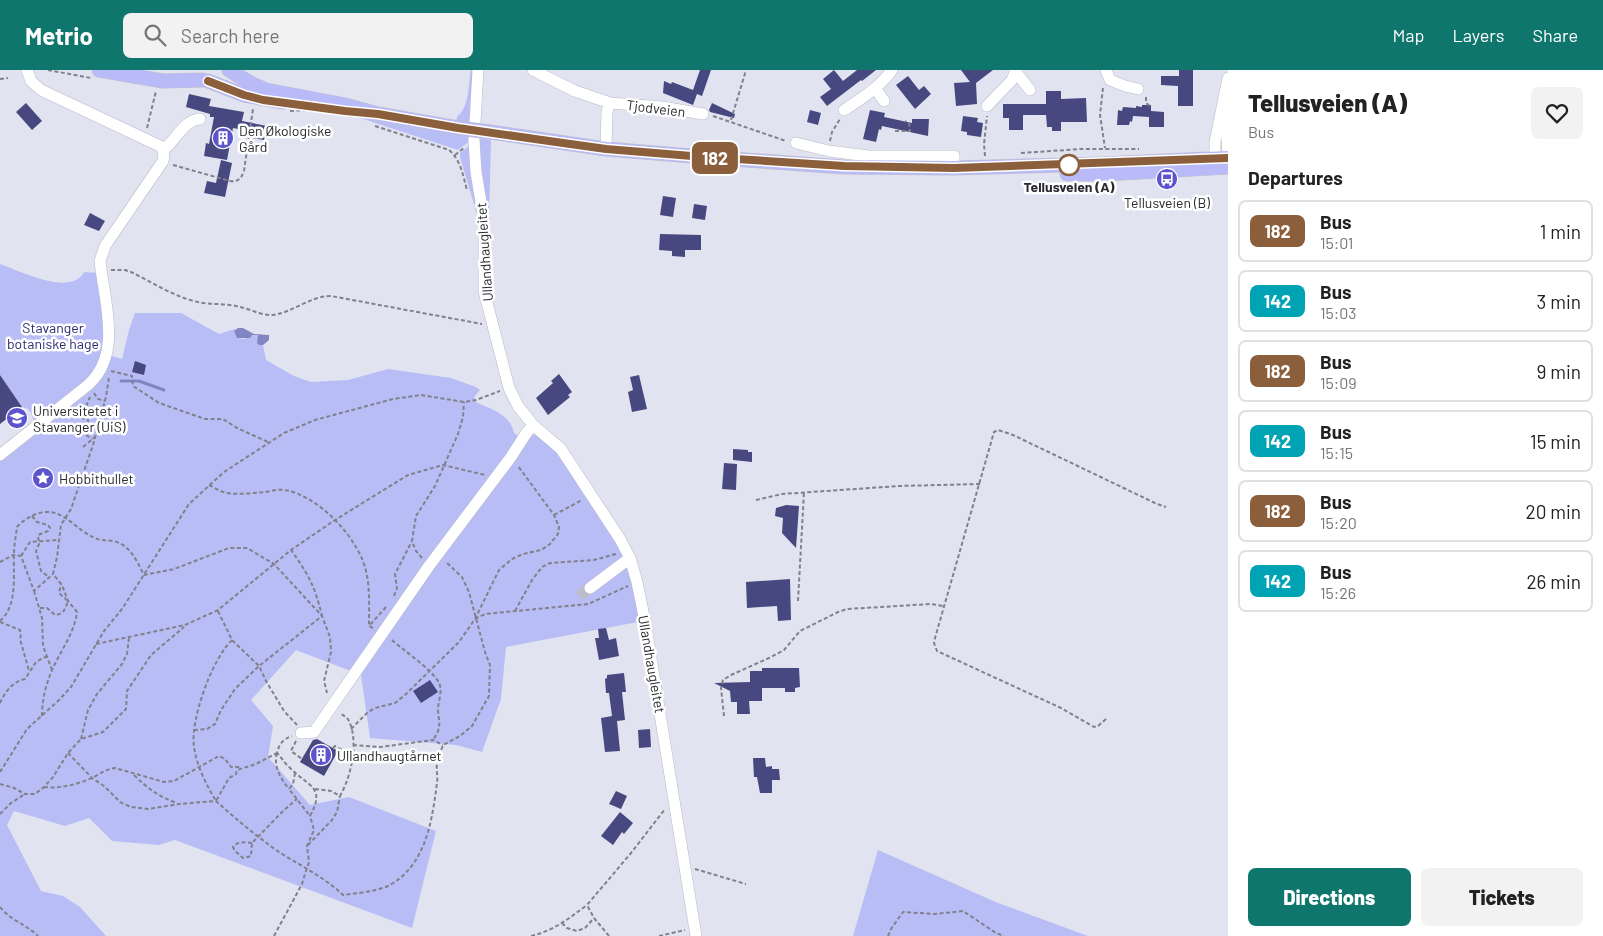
<!DOCTYPE html>
<meta charset="utf-8">
<style>
:root{--surface:#fff;--page:#f2f2f2;--text:#222;--muted:#767676;--line:#e0e0e0;--accent:#0f766e}
body{margin:0;font-family:Barlow,sans-serif;background:var(--page);color:var(--text);height:100vh;display:flex;flex-direction:column;font-size:19px;white-space:nowrap}
*{box-sizing:border-box;margin:0}
p{font-size:16px;color:var(--muted)}
.icon{flex:none;width:28px;height:28px;fill:none;stroke:currentColor;stroke-width:2;stroke-linecap:round;stroke-linejoin:round}
.map{position:relative;flex:1;overflow:hidden}
.panel{display:flex;flex-direction:column;background:var(--surface);width:375px}
.panel>*{flex:none}
.badge{padding:0 10px;border-radius:8px;font-size:18px;line-height:32px}
.map>.badge{position:absolute;translate:-50% -50%;box-shadow:0 0 0 2px #fff}
h2{padding:0 20px;font-size:19px;line-height:45px}
.round{display:grid;place-items:center;flex:none;width:52px;height:52px;border-radius:8px;background:var(--page)}
.summary{display:flex;align-items:center;justify-content:space-between;height:85px;padding:0 20px}
h1{font-size:24px;font-weight:800;line-height:38px}
.button{display:flex;gap:10px;margin-top:auto;padding:10px 20px}
.button a{flex:1;height:58px;border-radius:8px;background:var(--accent);color:#fff;font-size:20px;font-weight:800;line-height:58px;text-align:center}
.button a+a{background:var(--page);color:var(--text)}
ul{padding:0;list-style:none}
li{display:flex;align-items:center;gap:15px;height:62px;margin:0 10px 8px;padding:0 10px;border:2px solid var(--line);border-radius:8px}
li div{flex:1}
li b{display:block;font-size:19px}
li em{font-style:normal}
li .badge{min-width:55px;font-weight:700;text-align:center}
header{display:flex;align-items:center;gap:30px;box-sizing:border-box;height:70px;padding:0 25px;background:var(--accent);color:#fff}
header strong{font-size:24px}
nav{display:flex;gap:28px;margin-inline-start:auto;font-size:18px}
.search{width:350px;height:45px;background:var(--page);display:flex;align-items:center;gap:12px;box-sizing:border-box;padding:0 18px;border-radius:8px;color:var(--muted);font-size:19px}
main{display:flex;flex:1;min-height:0}
.map>svg:first-child{display:block}
.green{fill:#b9bdf6}
.water{fill:#8285c1}
.lines{fill:none;stroke-linecap:round;stroke-linejoin:round}
.stream{stroke:#8285c1;stroke-width:3}
.building{fill:#47487f}
.minor-tunnel{stroke:#bcbec9;stroke-width:11;stroke-dasharray:11 5.5;stroke-linecap:butt}
.minor-casing{stroke:#b9bac7;stroke-width:12}
.major-casing{stroke:#c3c3c5;stroke-width:15}
.path{stroke:#80818a;stroke-width:2;stroke-dasharray:4 2.5;stroke-linecap:butt}
.minor{stroke:#fff;stroke-width:11}
.major{stroke:#b9baf8;stroke-width:14}
.major-bridge-casing{stroke:#c3c3c5;stroke-width:15;stroke-linecap:butt}
.major-bridge{stroke:#b9baf8;stroke-width:14}
.line-casing{stroke:#fff;stroke-width:11}
.line{stroke:#8b5e3c;stroke-width:8}
.stop-dot{fill:#fff;stroke:#8b5e3c;stroke-width:2.5}
.labels{text-anchor:middle;dominant-baseline:central;stroke-width:5;stroke-linejoin:round;paint-order:stroke}
.street-label{font-size:14px;fill:#2a2a2f;stroke:#fff}
.poi-label{font-size:14px;fill:#2a2a2f;stroke:#fff;text-anchor:start}
.stop-label{font-size:14px;font-weight:bold;fill:#2a2a2f;stroke:#fff}
.park-label{font-size:14px;fill:#2e2871;stroke:#fff}
</style>
<header>
<strong>Metrio</strong>
<div class="search"><svg class="icon" aria-label="search" viewBox="0 0 24 24"><circle cx="10" cy="10" r="6"/><path d="M15 15l6 6"/></svg>Search here</div>
<nav><a>Map</a><a>Layers</a><a>Share</a></nav>
</header>
<main>
<div class="map">
<svg width="1228" height="866" viewBox="0 0 1228 866">
<rect width="100%" height="100%" fill="#e1e3f0"/>
<path class="green" d="M471,0H474L470,53L456,52L457,47C470,36 468,15 471,0Z
M348,44L470,67V71L458,80Z
M478,68L491,70L489,147H487L486,136Z
M470,75L479,151L460,87V83Z
M0,194C20,201 71,227 84,202L98,203L109,285L122,289L129,260L135,243H181L219,264L235,259L237,268L244,269L252,265H258L259,275H263L266,290L294,306L311,312L348,310L388,299L451,308L476,317L480,320L474,327L477,333C493,339 511,346 514,363L527,372L533,365L537,364L556,381L621,480L633,508L643,551L506,577L501,629L482,682L456,675L370,668L361,605L296,580L251,630L273,656L268,687L310,735L349,727L436,761L412,858L175,770L159,775L112,771L89,748L65,756L14,741L7,755L41,821L63,826L80,837L106,866H0V388L34,352L31,343L28,339L22,337L0,305Z
M878,780L998,833L1088,866H853Z"/>
<path class="water" d="M238,258H243L254,264L269,265V270L263,275H259L257,273L258,265H252L250,268H237L234,261Z"/>
<g class="lines">
<path class="stream" d="M121,311H139L164,320"/>
</g>
<path class="building" d="M700,0H711L702,26L697,24L693,35L663,23L664,11L671,14L672,12L693,20Z
M834,0L843,11L857,0H876L862,11L861,10L827,36L820,27L831,19L823,9Z
M961,0H993L976,13L977,34L956,36L954,13L970,12Z
M1179,0H1193V36H1178V16L1161,15V6H1179Z
M908,6L919,20L924,16L931,24L915,39L896,15Z
M1046,21H1061V29L1086,28L1087,52H1061V61H1052V57H1047L1046,45H1023V60H1009V48H1003V34H1046Z
M189,24L211,29L209,36L244,42L242,51L267,56L264,70L252,68L254,62L233,58L227,90L204,86L206,73L209,74L214,47H210V44L186,37Z
M26,33L42,51L32,60L16,42Z
M712,33L735,44L734,48L710,42L709,40Z
M1142,35H1151V41L1164,42V57H1149V47L1133,46L1132,52L1130,51L1129,55H1117L1118,40L1122,41L1123,37L1136,38V36L1142,37Z
M810,40L821,43L818,55L807,52Z
M870,40L885,43L884,47L912,53V49H929L928,66L882,56L881,60L879,59L876,72L863,69Z
M963,46L978,48L977,52L983,53L981,67L967,65V62L961,61Z
M221,90L232,93L225,127L204,123L207,111L216,113Z
M663,126L676,128L673,147L660,145Z
M694,134L707,136L705,150L692,148Z
M90,143L105,151L99,161L84,155Z
M660,164L701,165V180H685V187L672,186V181L659,180Z
M135,291L146,295L144,305L132,302Z
M559,304L572,322L568,325L570,327L548,345L536,328L553,313L551,311Z
M0,305L22,337L0,354Z
M639,305L647,339L632,342L628,322L633,320L630,307Z
M733,379L748,380V382H752V392L733,390Z
M724,393L737,394L736,420L722,419Z
M786,435L799,436L796,478L782,463L783,448L775,446L776,438Z
M790,509L791,550L778,551L777,536L747,538L746,512Z
M606,558L609,570L616,568L619,586L599,590L595,568H599L598,559Z
M762,598H799L800,617L795,618V622H785V618H762V631H749L750,644H737V632H731L730,621L714,613L750,612V601H762Z
M624,603L626,622H622L625,650L617,651L620,681L605,682L601,648L612,646L609,623H606L605,609L607,608V605Z
M430,610L438,622L421,633L413,621Z
M650,659L651,677L639,678L638,660Z
M317,669L338,681L324,706L300,692L313,670Z
M753,688H765L766,697L772,696V699H779L780,710H772V723H760L757,707H754Z
M616,721L627,726L621,739L609,734Z
M620,742L633,753L624,764L622,762L613,775L601,766Z"/>
<g class="lines">
<path class="minor-tunnel" d="M579,526L590,518"/>
<g class="minor-casing">
<path id="minor" d="M478,0L474,70L476,102L484,150V221L509,318L518,336L533,355L561,379L620,469L630,488L637,512L645,551L696,866
M533,0L575,21L610,33L662,37L703,44
M1106,0L1110,10L1125,16L1138,19
M1015,1L1030,20
M875,18L884,31
M1225,28L1228,88L1223,98L1215,88V72L1228,8
M987,36L1012,10L1016,0
M844,40C861,29 880,17 892,0
M796,73L829,81L868,86H954V98
M606,79L607,41L610,33
M163,80C177,70 182,51 200,49
M0,385L88,315C123,284 104,231 100,191L105,176L163,91C164,85 165,81 160,76L41,20L31,11L27,0
M590,518L630,488
M301,663L314,662L429,496L511,387L527,362L533,355"/>
</g>
<g class="major-casing">
<path id="major" d="M99,0L163,11L203,10
M229,0L252,14L266,20L345,35L378,44L458,58
M208,11L244,25L283,32
M490,62L606,79L704,87L844,97L954,98L1103,94L1228,88
M1067,104H1105L1228,97"/>
</g>
<path class="path" d="M48,0L91,8
M0,9L8,8
M1103,18L1100,45L1105,78
M1146,27V33L1151,37
M290,41L305,40
M713,46L786,71
M731,50L746,0
M375,56L449,80C461,90 463,106 467,120
M147,58L156,21
M895,61H910L909,53L905,51
M830,71L832,62L840,49
M1021,83L1081,79H1139
M455,85L464,78
M985,86L984,74L987,46
M173,95L230,111C238,112 241,109 244,101L253,39
M111,200H125L131,202C152,212 174,227 198,232C211,235 226,233 240,237C250,239 262,246 273,245C294,242 310,226 331,226L482,254
M111,301L132,306L133,316L159,333L205,349H223L237,358L268,372
M94,323L98,329L105,331
M9,347L15,355
M81,347L89,351
M81,348L90,327
M92,355L99,353
M86,365L92,369
M83,377L95,367
M209,415C215,418 221,422 227,423C239,425 253,423 265,422C271,421 278,419 284,420C319,425 362,471 367,506C370,522 369,540 369,556
M756,430L782,424L899,416L980,414
M554,445L582,430
M32,446L37,452L48,455L50,458L48,461L38,465L39,474L36,481L41,501L49,507
M21,486L30,472L58,470
M422,488L416,481L412,471L416,446L435,416L458,364L463,347L464,332
M0,492L13,485L21,486L34,521L53,504
M34,521L42,548L43,576L52,600
M394,526L397,518L395,504L412,471
M798,531L804,422
M40,538H47L55,545C64,544 65,539 68,531L59,523L61,514
M218,541L232,570L259,596L266,611L284,641L297,655
M515,541L532,510L542,497L550,493L594,490L616,484
M475,549L485,544L588,534L628,516
M0,551C18,535 13,506 14,484C14,475 16,466 17,457C22,451 29,447 36,444C63,435 73,459 95,468C101,471 107,470 114,471C131,476 136,490 144,505L174,499L229,478H247L274,494L322,546L330,567L331,582L324,611L327,623
M0,552L20,560L21,564L20,569L29,601
M373,558L369,556L387,536
M232,570C212,589 190,650 194,677C197,697 206,714 216,731L229,708L236,704L237,700L256,694L277,683
M392,570C403,580 433,600 439,613C443,621 438,631 438,640C439,654 442,657 433,670
M96,574L185,555L218,540L291,480L335,450L408,405L443,395L485,405
M0,633C5,622 12,612 25,609L36,592L47,586
M42,646C42,630 46,614 52,600C61,580 74,564 77,542L68,531L62,515L53,504L57,487L61,455L71,439L93,375L106,327L109,307
M724,646L721,618L723,610L731,605L769,588L784,580L800,561L838,542L847,539L931,534L943,536
M1106,649L1098,656L1094,657L1061,638L937,581L934,573L935,568L994,362L998,360L1013,365L1157,434L1166,437
M351,659L368,642L375,638L395,633L405,625L459,572L475,549L499,500L512,489L523,484L541,480L550,474L558,464L559,457L554,445L518,396
M194,660L207,659L215,654L221,640L235,619L259,596L322,546C315,517 309,505 291,480
M81,669L88,640L97,624L122,594L127,584L129,568
M296,671L291,681L302,689
M353,675L380,677L433,670L443,675
M333,678L335,676L346,682L353,683
M68,683L92,708L104,716L120,732L131,737L148,739L179,734L216,731C236,749 256,766 279,782C301,796 324,807 343,825C357,823 374,822 388,816C426,796 432,751 437,713C438,706 436,700 437,693C438,687 441,681 443,675L460,666L472,656L489,626L490,595L485,582L469,522L462,507L446,492
M277,683C273,696 281,709 289,719
M0,702L27,659L59,630L71,617L104,561L122,539L189,434L224,402L284,363L315,350L393,329L421,325L464,332L476,330L500,321
M295,703L293,714L289,719L310,746
M134,705C147,718 159,727 177,733
M0,714L14,718L25,724H35L44,717L53,707L68,683L81,669L103,662L126,639L127,621L151,585L184,557
M44,717C61,719 79,714 94,707C101,703 107,699 115,698L164,712L174,711L219,686L225,689L231,697H241
M315,719L331,721L340,726C351,707 359,672 349,651C348,648 344,646 340,643
M0,744L11,733L25,724
M252,773C246,772 237,771 233,777L235,781L243,788L251,786L252,773L284,740L297,729
M308,775L332,750L337,742L340,726
M695,799L746,814
M0,837C11,851 26,854 38,866
M562,853L567,858L577,861L585,858L594,848
M274,866L302,814L305,804L309,792L307,776L314,760L310,746C326,717 309,717 290,698C285,694 282,688 277,683C279,674 283,669 292,666
M531,866C555,860 568,849 587,835
M609,866L594,848L587,835L631,783L665,739
M659,866L685,860
M888,866L891,859L903,842L935,844L963,841L996,863L1004,866"/>
<use href="#minor" class="minor"/>
<use href="#major" class="major"/>
<g class="major-bridge-casing">
<path id="major-bridge" d="M458,58L490,62"/>
</g>
<use href="#major-bridge" class="major-bridge"/>
</g>
<g class="lines">
<g class="line-casing">
<path id="line" d="M208,11L244,25L263,30L345,41L378,44L458,58L549,71L606,79L704,87L844,96L954,98L1228,88"/>
</g>
<use href="#line" class="line"/>
</g>
<defs>
<g id="building-disc" transform="scale(1.125)"><circle r="9.5" fill="#5c54cc" stroke="#fff"/><path d="M-4-6H4V6H1V3H-1V6H-4ZM-2.5-4.3h1.7v1.8h-1.7ZM.8-4.3h1.7v1.8H.8ZM-2.5-1h1.7V.8h-1.7ZM.8-1h1.7V.8H.8Z" fill="#fff"/></g>
<g id="bus-disc" transform="scale(1.125)"><circle r="9.5" fill="#5c54cc" stroke="#fff"/><path d="M-5-6H5V4H4V6H2V4H-2V6H-4V4H-5ZM-3.5-4V0h7V-4ZM-3.5 1.2v1.5H-2V1.2ZM2 1.2v1.5H3.5V1.2Z" fill="#fff"/></g>
<g id="university-disc" transform="scale(1.125)"><circle r="9.5" fill="#5c54cc" stroke="#fff"/><path d="M0-5L7-2L0 1L-7-2ZM-4 1L0 2.5L4 1V4Q0 6-4 4Z" fill="#fff"/></g>
<g id="sight-disc" transform="scale(1.125)"><circle r="9.5" fill="#5c54cc" stroke="#fff"/><path d="M0-6L1.8-2.2L6-1.7L2.9 1.2L3.7 5.4L0 3.3L-3.7 5.4L-2.9 1.2L-6-1.7L-1.8-2.2Z" fill="#fff"/></g>
</defs>
<g fill-rule="evenodd">
<use href="#building-disc" x="223" y="68"/>
<use href="#bus-disc" x="1167" y="109"/>
<use href="#university-disc" x="17" y="348"/>
<use href="#sight-disc" x="43" y="408"/>
<use href="#building-disc" x="321" y="685"/>
</g>
<circle class="stop-dot" cx="1069" cy="95" r="10"/>
<g class="labels">
<g class="street-label">
<text transform="translate(656 38) rotate(7)">Tjodveien</text>
<text transform="translate(484 182) rotate(-94)">Ullandhaugleitet</text>
<text transform="translate(652 594) rotate(80)">Ullandhaugleitet</text>
</g>
<g class="poi-label">
<text x="239" y="60">Den Økologiske<tspan x="239" dy="16">Gård</tspan></text>
<text x="1167" y="132" text-anchor="middle">Tellusveien (B)</text>
<text x="33" y="340">Universitetet i<tspan x="33" dy="16">Stavanger (UiS)</tspan></text>
<text x="59" y="408">Hobbithullet</text>
<text x="337" y="685">Ullandhaugtårnet</text>
</g>
<g class="stop-label">
<text x="1069" y="116">Tellusveien (A)</text>
</g>
<g class="park-label">
<text x="53" y="257">Stavanger<tspan x="53" dy="16">botaniske hage</tspan></text>
</g>
</g>
</svg>
<b class="badge" style="left:715px;top:88px;background:#8b5e3c;color:#fff">182</b>
</div>
<section class="panel">
<div class="summary"><div><h1>Tellusveien (A)</h1><p>Bus</p></div><a class="round"><svg class="icon" aria-label="heart" viewBox="0 0 24 24"><path d="M12 20l-8-8c-3-5 5-10 8-4 3-6 11-1 8 4z"/></svg></a></div>
<h2>Departures</h2>
<ul>
<li><span class="badge" style="background:#8b5e3c;color:#fff">182</span><div><b>Bus</b><p>15:01</p></div><em>1 min</em></li>
<li><span class="badge" style="background:#00a3b4;color:#fff">142</span><div><b>Bus</b><p>15:03</p></div><em>3 min</em></li>
<li><span class="badge" style="background:#8b5e3c;color:#fff">182</span><div><b>Bus</b><p>15:09</p></div><em>9 min</em></li>
<li><span class="badge" style="background:#00a3b4;color:#fff">142</span><div><b>Bus</b><p>15:15</p></div><em>15 min</em></li>
<li><span class="badge" style="background:#8b5e3c;color:#fff">182</span><div><b>Bus</b><p>15:20</p></div><em>20 min</em></li>
<li><span class="badge" style="background:#00a3b4;color:#fff">142</span><div><b>Bus</b><p>15:26</p></div><em>26 min</em></li>
</ul>
<div class="button"><a>Directions</a><a>Tickets</a></div>
</section>
</main>
